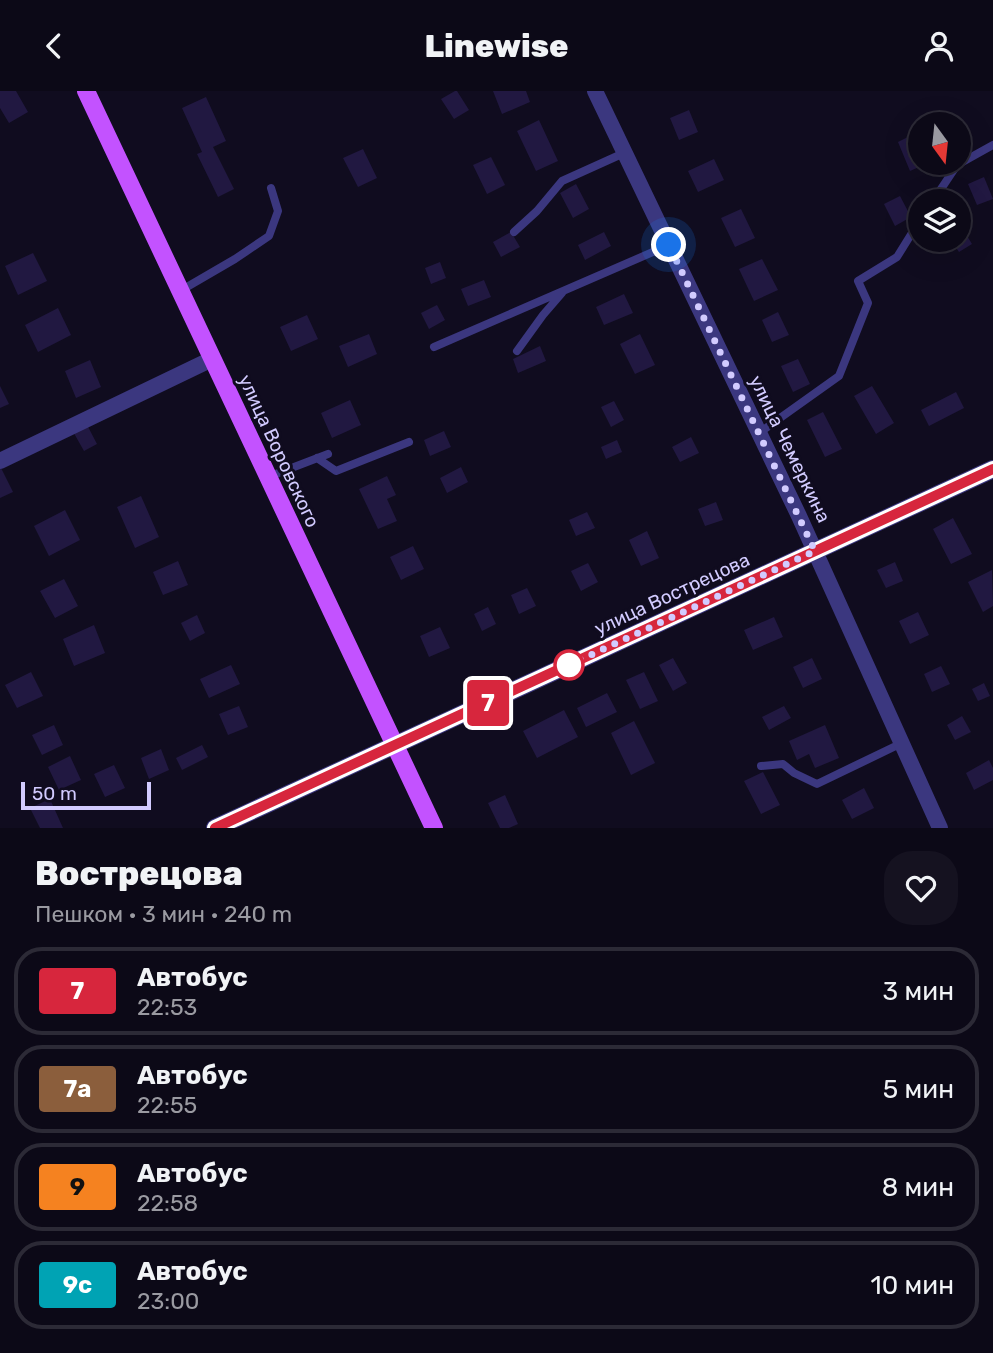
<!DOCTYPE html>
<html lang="ru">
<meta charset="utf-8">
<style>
:root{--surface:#0c0917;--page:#151220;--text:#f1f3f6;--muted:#9a9aa1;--line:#2c2a36}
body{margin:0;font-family:Rubik,sans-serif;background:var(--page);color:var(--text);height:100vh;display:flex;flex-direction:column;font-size:26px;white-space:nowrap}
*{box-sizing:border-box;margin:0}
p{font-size:23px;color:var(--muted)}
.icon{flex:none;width:38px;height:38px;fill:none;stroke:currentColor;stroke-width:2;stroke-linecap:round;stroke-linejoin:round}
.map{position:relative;height:737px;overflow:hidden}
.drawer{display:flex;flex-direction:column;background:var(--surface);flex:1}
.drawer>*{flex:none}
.badge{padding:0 14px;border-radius:5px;font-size:24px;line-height:46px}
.needle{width:46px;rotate:165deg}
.tools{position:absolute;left:908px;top:21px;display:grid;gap:14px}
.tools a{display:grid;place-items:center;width:63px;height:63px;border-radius:50%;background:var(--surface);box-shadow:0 7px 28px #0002,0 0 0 2px var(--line);font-size:35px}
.scale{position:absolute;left:21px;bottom:18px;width:130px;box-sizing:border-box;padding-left:7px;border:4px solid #d2cbff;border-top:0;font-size:19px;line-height:24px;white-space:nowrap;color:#d2cbff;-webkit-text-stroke:5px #100c1f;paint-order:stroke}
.you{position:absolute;width:35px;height:35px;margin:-18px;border:5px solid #fff;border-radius:50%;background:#1a73e8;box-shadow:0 0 0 10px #1a73e833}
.map>.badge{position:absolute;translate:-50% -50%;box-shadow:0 0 0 4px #fff}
.round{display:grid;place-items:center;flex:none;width:74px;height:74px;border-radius:28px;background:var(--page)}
.overview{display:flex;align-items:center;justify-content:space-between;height:119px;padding:0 35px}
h1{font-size:33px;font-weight:800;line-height:52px}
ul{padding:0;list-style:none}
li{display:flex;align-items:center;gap:21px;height:88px;margin:0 14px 10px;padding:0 21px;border:4px solid var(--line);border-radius:28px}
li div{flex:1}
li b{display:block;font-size:26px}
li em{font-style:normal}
li .badge{min-width:77px;font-weight:700;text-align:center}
header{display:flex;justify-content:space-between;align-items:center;height:91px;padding:0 35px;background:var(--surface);font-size:32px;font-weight:800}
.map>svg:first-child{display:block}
.building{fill:#211841}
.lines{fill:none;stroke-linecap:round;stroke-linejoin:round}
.service{stroke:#3b377f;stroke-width:8}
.minor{stroke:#3b377f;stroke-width:16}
.tertiary{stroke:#3b377f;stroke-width:18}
.primary{stroke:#c352ff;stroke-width:18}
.line-casing{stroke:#fff;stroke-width:16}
.line{stroke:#d7263d;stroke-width:10}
.walk{stroke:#d2cbff;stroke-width:7;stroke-dasharray:0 12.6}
.stop-dot{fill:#fff;stroke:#d7263d;stroke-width:3.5}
.labels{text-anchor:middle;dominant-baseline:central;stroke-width:6;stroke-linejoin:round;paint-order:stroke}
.street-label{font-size:19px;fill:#d2cbff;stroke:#100c1f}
</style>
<header><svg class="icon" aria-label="back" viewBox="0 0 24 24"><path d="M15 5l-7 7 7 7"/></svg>Linewise<svg class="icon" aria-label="person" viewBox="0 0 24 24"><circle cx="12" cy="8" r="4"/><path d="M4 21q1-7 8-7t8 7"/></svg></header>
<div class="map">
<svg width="993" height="737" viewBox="0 0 993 737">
<rect width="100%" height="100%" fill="#100c1f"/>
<path class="building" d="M0,0H16L28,21L9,32L0,17Z
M455,0H457L469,19L454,28L441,8Z
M493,0H526L530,11L502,23Z
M206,6L226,50L213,56L234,98L218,106L197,63L202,61L182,17Z
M689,19L698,41L679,49L670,27Z
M539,29L558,70L536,80L517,40Z
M914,43L920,59V72H928L910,80L898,51Z
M363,58L377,87L358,96L343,67Z
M491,66L505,94L487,103L473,74Z
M714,68L724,89L698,101L688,80Z
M984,86L993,108L977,114L968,93Z
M576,93L589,118L573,127L560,102Z
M900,105L911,126L895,135L884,113Z
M741,118L755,147L735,156L721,127Z
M964,140L972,153L959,161L951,149H959V143Z
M511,141L520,156L501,166L493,151Z
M604,141L611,155L585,169L578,154Z
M33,162L47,190L18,204L5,175Z
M762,168L778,199L754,210L739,178Z
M440,171L446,187L431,193L425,177Z
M484,189L491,206L468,215L461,198Z
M624,203L633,222L604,234L596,216Z
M437,214L445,229L429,238L421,222Z
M58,217L71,244L38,261L25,234Z
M778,221L789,244L772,251L762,229Z
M307,224L318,248L291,260L280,236Z
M369,243L377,263L348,276L339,255Z
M640,243L655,274L635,283L620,253Z
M540,255L546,270L518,282L513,268Z
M798,268L810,293L793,301L781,275Z
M90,269L101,296L76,307L65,280Z
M0,295L9,313L0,317Z
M872,295L894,332L876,343L854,305Z
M956,301L964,317L929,335L921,319Z
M350,309L361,334L332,347L321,322Z
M614,310L624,329L611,336L601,316Z
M823,321L842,358L825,366L807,329Z
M85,330L97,353L84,360L71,337Z
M444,340L451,356L430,365L424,349Z
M691,346L699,362L680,371L672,356Z
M617,349L622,361L606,368L601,356Z
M0,375L13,401L0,407Z
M461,376L468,391L447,402L440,387Z
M387,385L396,404L387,408L397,430L378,438L359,398Z
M141,405L159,446L135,457L117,416Z
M716,411L723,429L705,435L698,418Z
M65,419L80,449L49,465L34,435Z
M587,421L595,437L576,445L569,429Z
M953,427L972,463L951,473L933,438Z
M647,440L659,467L641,475L629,449Z
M413,455L424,478L401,489L390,466Z
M178,470L188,494L163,504L153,481Z
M895,471L903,490L886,497L877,479Z
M588,472L598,491L581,500L571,480Z
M992,479L993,515L983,521L968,491Z
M64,488L78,515L55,527L40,500Z
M527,497L536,515L519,523L511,504Z
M488,516L496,533L482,540L474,523Z
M918,521L929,544L910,553L899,530Z
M197,524L205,542L190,550L181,532Z
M774,526L783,546L753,559L744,539Z
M94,534L105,562L74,575L63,548Z
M440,536L450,557L429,566L420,545Z
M673,567L687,592L673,600L659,574Z
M812,567L822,588L803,597L793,576Z
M231,574L240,593L209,607L200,588Z
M941,575L950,593L932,601L924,583Z
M31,581L43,605L17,617L5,594Z
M644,581L658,610L640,618L626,589Z
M984,592L990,605L978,610L972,598Z
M607,602L617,621L586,636L577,617Z
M239,615L248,636L228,644L219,623Z
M784,615L791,627L769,639L762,626Z
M564,619L578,646L537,667L523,640Z
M962,625L971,641L955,649L947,634Z
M634,630L655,672L631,684L611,642Z
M54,634L63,654L42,664L32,644Z
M825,634L839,667L815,677L809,663L797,669L789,650Z
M202,654L208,666L182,679L176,667Z
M161,658L169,679L149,688L141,667Z
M70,665L81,689L59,699L48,676Z
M989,669L993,677V689L974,699L966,682Z
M114,674L125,697L105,706L94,683Z
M763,681L780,714L761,723L744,690Z
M864,697L874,717L852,728L842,709Z
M505,704L518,733L509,737H500L488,712Z
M50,708L63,737H40L30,717Z"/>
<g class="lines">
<path class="service" d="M933,110L957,74L993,54
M514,141L537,120L562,90L624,62
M180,200L235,168L269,145L278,120L271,97
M434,256L669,154
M517,260L543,224L562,202
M759,342L839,285L868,212L858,190L897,166L920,129
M317,367L336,380L409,351
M268,386L328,363
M761,675L783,673L794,682L817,693L902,652"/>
<path class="minor" d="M595,0L799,425L940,737
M0,370L212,268"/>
<path class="tertiary" d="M215,737L993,378"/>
<path class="primary" d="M86,0L434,737"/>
</g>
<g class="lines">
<g class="line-casing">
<path id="line" d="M215,737L993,378"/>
</g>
<use href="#line" class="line"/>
<path class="walk" d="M569,574L815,460L669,154"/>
</g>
<circle class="stop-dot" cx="569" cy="574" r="14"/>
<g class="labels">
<g class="street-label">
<text transform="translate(790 358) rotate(64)">улица Чемеркина</text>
<text transform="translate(279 360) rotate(65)">улица Воровского</text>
<text transform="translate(672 503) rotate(-25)">улица Вострецова</text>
</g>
</g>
</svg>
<div class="tools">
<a><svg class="needle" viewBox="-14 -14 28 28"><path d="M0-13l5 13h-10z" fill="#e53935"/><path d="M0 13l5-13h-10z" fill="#9a9aa1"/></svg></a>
<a><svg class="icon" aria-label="layers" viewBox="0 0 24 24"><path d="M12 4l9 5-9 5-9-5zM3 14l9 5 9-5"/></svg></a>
</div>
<div class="scale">50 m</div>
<div class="you" style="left:669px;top:154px"></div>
<b class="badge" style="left:488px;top:612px;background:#d7263d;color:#fff">7</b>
</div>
<section class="drawer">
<div class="overview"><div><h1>Вострецова</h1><p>Пешком · 3 мин · 240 m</p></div><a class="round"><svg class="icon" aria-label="heart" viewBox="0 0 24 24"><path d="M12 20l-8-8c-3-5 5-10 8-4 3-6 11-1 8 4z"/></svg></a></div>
<ul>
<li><span class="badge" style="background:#d7263d;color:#fff">7</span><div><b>Автобус</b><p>22:53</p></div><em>3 мин</em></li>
<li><span class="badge" style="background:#8b5e3c;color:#fff">7а</span><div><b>Автобус</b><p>22:55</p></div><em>5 мин</em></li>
<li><span class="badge" style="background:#f58220;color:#111">9</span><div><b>Автобус</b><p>22:58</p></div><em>8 мин</em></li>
<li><span class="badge" style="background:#00a3b4;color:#fff">9с</span><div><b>Автобус</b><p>23:00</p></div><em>10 мин</em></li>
</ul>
</section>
